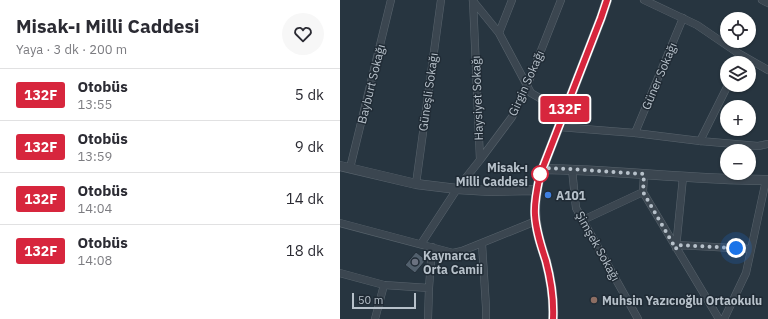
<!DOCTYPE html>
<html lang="tr">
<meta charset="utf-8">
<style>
:root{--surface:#fff;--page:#f7f7f7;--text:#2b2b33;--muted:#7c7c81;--line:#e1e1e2}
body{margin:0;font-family:"IBM Plex Sans",sans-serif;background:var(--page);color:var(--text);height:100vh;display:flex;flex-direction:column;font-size:15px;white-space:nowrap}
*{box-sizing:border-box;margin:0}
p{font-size:13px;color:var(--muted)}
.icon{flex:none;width:22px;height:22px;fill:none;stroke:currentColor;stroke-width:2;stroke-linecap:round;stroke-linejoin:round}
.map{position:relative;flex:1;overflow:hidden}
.details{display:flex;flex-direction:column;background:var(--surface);width:340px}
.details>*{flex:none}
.badge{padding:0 8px;border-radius:3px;font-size:14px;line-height:26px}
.buttons{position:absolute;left:380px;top:12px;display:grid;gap:8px}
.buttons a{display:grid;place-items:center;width:36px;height:36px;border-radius:50%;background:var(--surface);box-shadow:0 1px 3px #0004;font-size:20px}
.scale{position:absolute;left:12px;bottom:10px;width:64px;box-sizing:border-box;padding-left:4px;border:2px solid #b7c1ca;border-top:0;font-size:11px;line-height:14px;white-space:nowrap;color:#b7c1ca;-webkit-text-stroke:3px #202b35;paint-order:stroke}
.you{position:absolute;width:20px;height:20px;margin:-10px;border:3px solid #fff;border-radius:50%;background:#1a73e8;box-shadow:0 0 0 6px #1a73e833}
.map>.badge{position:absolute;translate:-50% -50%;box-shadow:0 0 0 2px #fff}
.round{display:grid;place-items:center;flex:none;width:42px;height:42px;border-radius:21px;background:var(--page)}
.headline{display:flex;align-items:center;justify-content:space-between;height:68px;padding:0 16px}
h1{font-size:19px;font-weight:800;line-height:30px}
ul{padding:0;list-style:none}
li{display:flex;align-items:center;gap:12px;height:52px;padding:0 16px;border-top:1px solid var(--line)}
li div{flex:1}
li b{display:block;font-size:15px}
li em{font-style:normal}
li .badge{min-width:44px;font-weight:700;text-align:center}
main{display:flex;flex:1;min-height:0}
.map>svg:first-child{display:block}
.building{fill:#52606d;stroke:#222d37}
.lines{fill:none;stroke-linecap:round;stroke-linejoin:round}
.minor-casing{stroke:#59646d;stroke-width:8}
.tertiary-casing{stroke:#59646d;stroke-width:10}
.minor{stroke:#3b4650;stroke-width:7}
.tertiary{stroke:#3b4650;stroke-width:9}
.line-casing{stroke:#fff;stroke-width:9}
.line{stroke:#d7263d;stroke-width:6}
.walk{stroke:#b7c1ca;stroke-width:4;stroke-dasharray:0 7.2}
.stop-dot{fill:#fff;stroke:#d7263d;stroke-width:2}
.shop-dot{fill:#3f7fe0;stroke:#202b35;stroke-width:1.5}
.worship-dot{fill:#6b7280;stroke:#202b35;stroke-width:1.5}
.education-dot{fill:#8d6e63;stroke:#202b35;stroke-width:1.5}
.labels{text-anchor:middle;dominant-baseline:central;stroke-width:3;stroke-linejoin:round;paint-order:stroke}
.street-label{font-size:12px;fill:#b7c1ca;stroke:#202b35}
.stop-label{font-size:12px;font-weight:bold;fill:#b7c1ca;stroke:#202b35;text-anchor:end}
.poi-label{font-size:12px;font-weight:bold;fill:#b7c1ca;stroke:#202b35;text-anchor:start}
</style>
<main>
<section class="details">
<div class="headline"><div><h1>Misak-ı Milli Caddesi</h1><p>Yaya · 3 dk · 200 m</p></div><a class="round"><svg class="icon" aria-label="heart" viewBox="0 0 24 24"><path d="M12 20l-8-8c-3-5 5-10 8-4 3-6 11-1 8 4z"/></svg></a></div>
<ul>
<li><span class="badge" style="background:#d7263d;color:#fff">132F</span><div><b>Otobüs</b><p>13:55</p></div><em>5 dk</em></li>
<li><span class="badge" style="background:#d7263d;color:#fff">132F</span><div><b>Otobüs</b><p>13:59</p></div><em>9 dk</em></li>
<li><span class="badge" style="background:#d7263d;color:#fff">132F</span><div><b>Otobüs</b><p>14:04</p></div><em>14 dk</em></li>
<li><span class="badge" style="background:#d7263d;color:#fff">132F</span><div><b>Otobüs</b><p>14:08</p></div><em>18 dk</em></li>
</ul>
</section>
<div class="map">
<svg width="428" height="319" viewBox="0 0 428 319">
<rect width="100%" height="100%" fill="#273540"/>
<path class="building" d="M76,252L86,260L75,273L65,265Z"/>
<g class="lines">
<g class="minor-casing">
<path id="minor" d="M172,0L159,33L191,93L224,112
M304,0L357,25L398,53L428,70
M422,0L428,3
M133,1L159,33
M219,127L295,133L360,141L418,146L428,144
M295,133L343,18
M360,141L388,85
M140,160L172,117L187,86L221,0
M10,168L51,0
M232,169L236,208L298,319
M304,174L303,192L379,319
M76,184L101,0
M243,220L303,192
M0,223L113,253L122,251L196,221
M81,244L117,189L140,160L133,0
M142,244L146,307V319
M337,245L411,249
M336,248L343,177
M0,273L44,285L89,288
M35,319L44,285
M88,319L89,288L92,247
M384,319L406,273L426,180"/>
</g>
<g class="tertiary-casing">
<path id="tertiary" d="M0,166L76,184L117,189L150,191L196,190
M203,169C278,170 353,180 428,180
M213,319C214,299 211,280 206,261C203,250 198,239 197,228C193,210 196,193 200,175L261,18L267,0"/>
</g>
<use href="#minor" class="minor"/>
<use href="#tertiary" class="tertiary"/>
</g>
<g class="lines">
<g class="line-casing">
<path id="line" d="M213,319C214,299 211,280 206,261C201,246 196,231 195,215C194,202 197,189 200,175L261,18L267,0"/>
</g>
<use href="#line" class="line"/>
<path class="walk" d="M200,174V175L203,168L232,169L304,174L303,192L336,249L337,245L396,248"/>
</g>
<circle class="stop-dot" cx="200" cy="174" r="8"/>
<circle class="shop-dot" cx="208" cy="195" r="4"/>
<circle class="worship-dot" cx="75" cy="262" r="4"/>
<circle class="education-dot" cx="254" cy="300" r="4"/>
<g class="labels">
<g class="street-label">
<text transform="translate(319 76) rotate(-67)">Güner Sokağı</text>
<text transform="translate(186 83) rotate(-66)">Girgin Sokağı</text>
<text transform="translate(31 84) rotate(-76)">Bayburt Sokağı</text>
<text transform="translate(88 92) rotate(-82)">Güneşli Sokağı</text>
<text transform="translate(137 98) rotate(-92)">Haysiyet Sokağı</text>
<text transform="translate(258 246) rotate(61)">Şimşek Sokağı</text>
</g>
<g class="stop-label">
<text x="188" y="167">Misak-ı<tspan x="188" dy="14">Milli Caddesi</tspan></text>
</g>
<g class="poi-label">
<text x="216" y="195">A101</text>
<text x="83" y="255">Kaynarca<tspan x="83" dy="14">Orta Camii</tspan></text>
<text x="262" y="300">Muhsin Yazıcıoğlu Ortaokulu</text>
</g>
</g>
</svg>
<div class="buttons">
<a><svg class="icon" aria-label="locate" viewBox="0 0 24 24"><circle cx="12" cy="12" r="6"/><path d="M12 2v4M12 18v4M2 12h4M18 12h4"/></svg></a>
<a><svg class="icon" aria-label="layers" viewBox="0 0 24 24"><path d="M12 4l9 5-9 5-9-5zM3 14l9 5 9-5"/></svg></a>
<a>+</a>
<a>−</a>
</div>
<div class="scale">50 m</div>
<div class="you" style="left:396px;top:248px"></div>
<b class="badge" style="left:225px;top:109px;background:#d7263d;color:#fff">132F</b>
</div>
</main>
